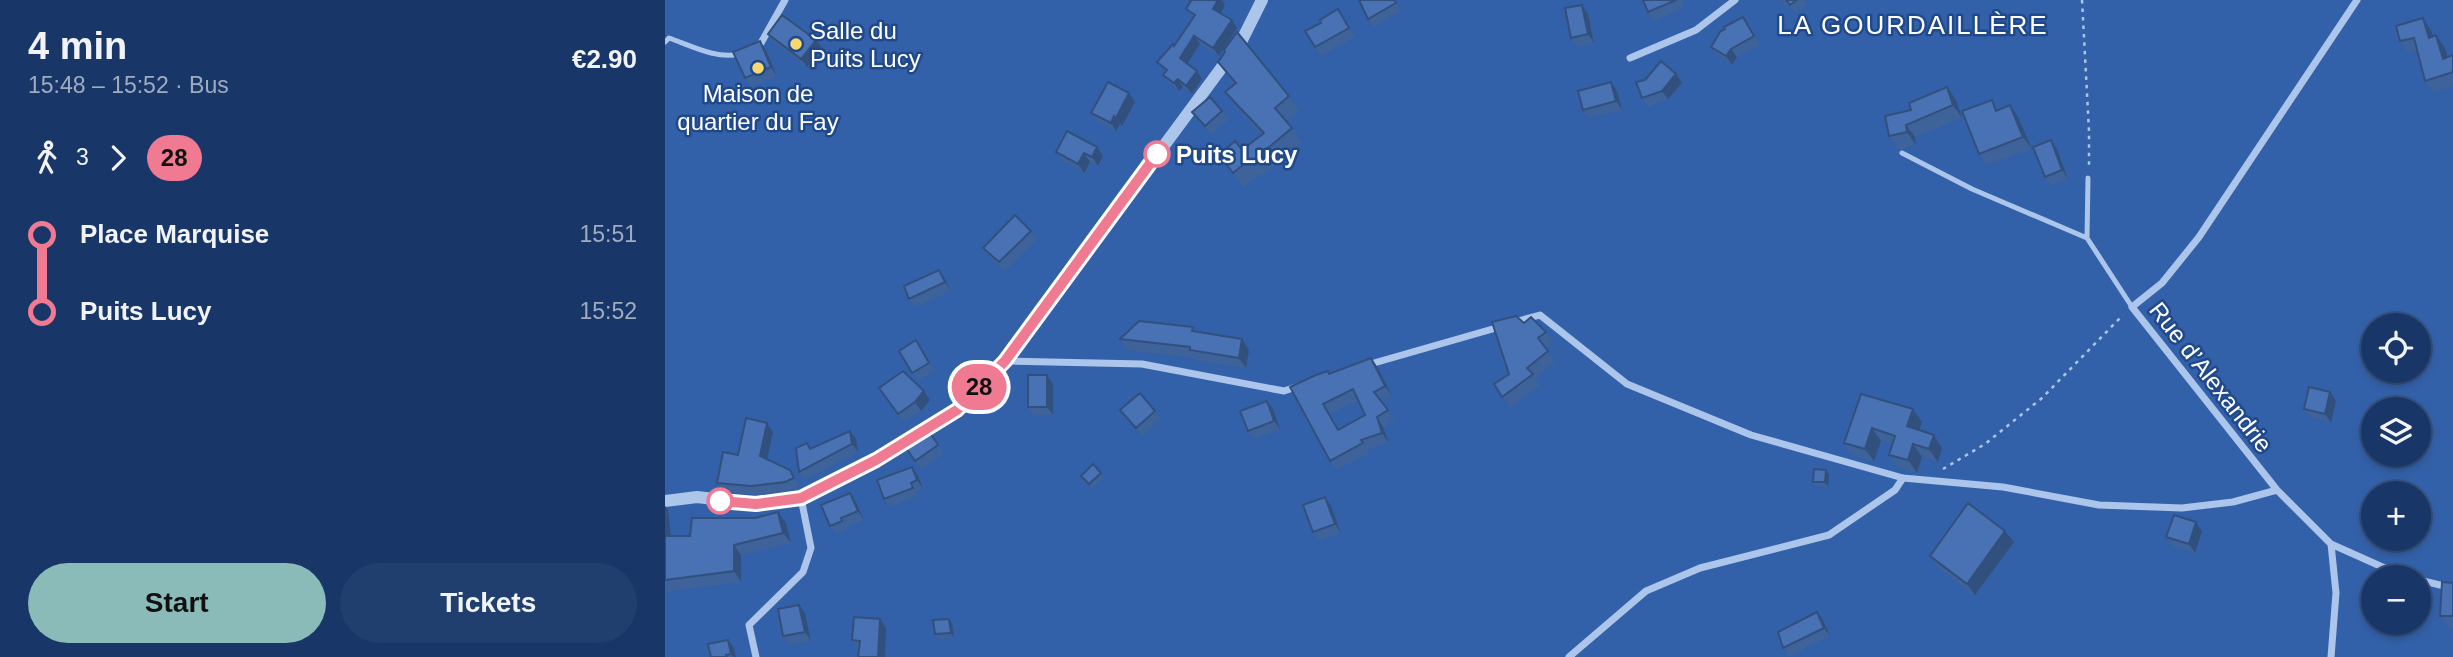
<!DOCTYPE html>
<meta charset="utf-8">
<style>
:root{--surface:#183768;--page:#213f6e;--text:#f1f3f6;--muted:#9facc0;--line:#36517c;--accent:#8bbbb9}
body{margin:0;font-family:Arial,sans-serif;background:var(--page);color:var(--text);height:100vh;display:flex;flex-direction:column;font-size:26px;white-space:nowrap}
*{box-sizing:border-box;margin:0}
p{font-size:23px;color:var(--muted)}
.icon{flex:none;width:38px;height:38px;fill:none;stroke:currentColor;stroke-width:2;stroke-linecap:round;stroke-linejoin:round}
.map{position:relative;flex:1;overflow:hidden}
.sheet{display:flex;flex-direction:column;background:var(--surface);width:665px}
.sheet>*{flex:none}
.badge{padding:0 14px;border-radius:23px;font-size:24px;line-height:46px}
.fabs{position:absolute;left:1696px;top:313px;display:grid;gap:14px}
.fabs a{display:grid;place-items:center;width:70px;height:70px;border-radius:50%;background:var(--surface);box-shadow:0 4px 10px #0003,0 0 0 2px var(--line);font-size:35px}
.map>.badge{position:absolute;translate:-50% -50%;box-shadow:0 0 0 4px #fff}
.legs{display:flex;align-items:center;gap:10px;height:77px;padding:0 28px;font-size:23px}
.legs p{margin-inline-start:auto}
.overview{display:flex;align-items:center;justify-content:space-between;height:119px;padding:0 28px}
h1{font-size:38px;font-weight:800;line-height:52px}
.action{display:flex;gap:14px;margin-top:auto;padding:14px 28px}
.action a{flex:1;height:80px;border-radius:42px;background:var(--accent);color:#111;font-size:28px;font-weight:800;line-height:80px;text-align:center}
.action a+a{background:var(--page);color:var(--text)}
ul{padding:0 28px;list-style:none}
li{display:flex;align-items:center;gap:24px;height:77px;font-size:26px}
li i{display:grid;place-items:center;width:10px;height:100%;margin:0 9px;background:currentColor}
li i::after{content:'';width:18px;height:18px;margin:-9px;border:5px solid;border-radius:50%;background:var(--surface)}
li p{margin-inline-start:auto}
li:first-child i{background:linear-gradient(#0000 50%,currentColor 0)}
li:last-child i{background:linear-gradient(currentColor 50%,#0000 0)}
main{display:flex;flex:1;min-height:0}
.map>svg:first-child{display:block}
.green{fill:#3361a9;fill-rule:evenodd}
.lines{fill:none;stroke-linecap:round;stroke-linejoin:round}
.path{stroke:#acc5eb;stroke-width:2.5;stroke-dasharray:3.5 5;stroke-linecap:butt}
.service{stroke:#acc5eb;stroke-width:5}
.minor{stroke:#acc5eb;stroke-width:7}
.tertiary{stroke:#acc5eb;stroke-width:12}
.wall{fill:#3e629a;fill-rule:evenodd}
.shaded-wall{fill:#32507d}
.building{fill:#4872b3;stroke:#32507d;stroke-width:2;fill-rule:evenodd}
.line-1-casing{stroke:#fff;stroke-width:16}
.line-1{stroke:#ef7a91;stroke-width:10}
.poi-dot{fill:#f9d86d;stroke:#20498b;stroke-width:2.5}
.stop-1-dot{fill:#fff;stroke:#ef7a91;stroke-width:3.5}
.labels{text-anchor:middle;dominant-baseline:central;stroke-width:5;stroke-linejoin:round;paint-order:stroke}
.poi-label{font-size:24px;fill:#fff;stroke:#20498b;text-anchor:start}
.stop-label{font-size:24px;font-weight:bold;fill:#fff;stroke:#20498b;text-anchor:start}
.street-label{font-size:24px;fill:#fff;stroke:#20498b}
.neighbourhood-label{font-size:26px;letter-spacing:2px;fill:#fff;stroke:#20498b}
</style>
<main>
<section class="sheet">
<div class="overview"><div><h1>4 min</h1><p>15:48 – 15:52 · Bus</p></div><b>€2.90</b></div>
<div class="legs"><svg class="icon" aria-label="walk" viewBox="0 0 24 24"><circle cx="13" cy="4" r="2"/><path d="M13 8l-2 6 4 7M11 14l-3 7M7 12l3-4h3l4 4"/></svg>3<svg class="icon" aria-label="forward" viewBox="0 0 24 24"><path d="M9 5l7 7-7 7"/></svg><b class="badge" style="background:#ef7a91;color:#111">28</b></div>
<ul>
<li><i style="color:#ef7a91"></i><b>Place Marquise</b><p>15:51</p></li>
<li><i style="color:#ef7a91"></i><b>Puits Lucy</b><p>15:52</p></li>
</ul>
<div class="action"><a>Start</a><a>Tickets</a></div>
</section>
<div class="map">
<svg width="1788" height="657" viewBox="0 0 1788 657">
<rect width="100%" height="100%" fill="#20498b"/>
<path class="green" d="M0,0H1788V657H0ZM1708,326H1754V371H1708ZM1708,410H1754V455H1708ZM1708,494H1754V539H1708ZM1708,578H1754V623H1708Z"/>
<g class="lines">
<path class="path" d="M1417,0L1424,131V168
M1278,469L1320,444L1377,398L1458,315"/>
<path class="service" d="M0,42L4,38C24,45 53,60 74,54
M1237,153L1307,189L1422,238
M1423,178L1422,238L1467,307"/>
<path class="minor" d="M96,43L120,0
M965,58L1031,30L1070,0
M850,322L875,315L962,384L1086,435L1238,478L1338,487L1434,505L1517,508L1568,502L1612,490
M341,361L477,364L619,391L634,386
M702,365L838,326
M1666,544L1742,578
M1754,580L1788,588
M91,657L84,625L138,572L146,548L136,498
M904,657L981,591L1035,568L1164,535L1230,490L1238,478
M1666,657L1671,593L1666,544L1612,490L1467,307L1497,283L1534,237L1692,0"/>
<path class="tertiary" d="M0,501L32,497L91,504L136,498L211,460L292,410L340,361L577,40L597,0"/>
</g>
<path class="wall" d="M520,0H557L560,5L555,14L572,28L554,56L535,44L522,63L532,71L537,79L527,94L518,87L514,91L504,83L498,75L501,72L492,62L509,46L528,18L521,9L524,4Z
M694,0H730L736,11L709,27L703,19Z
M978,0H1016L1019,8L989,21L983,12Z
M1115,0H1140L1143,4L1131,14L1124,5L1122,6L1118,1L1116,2Z
M917,5L923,14L929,43L912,47L906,38Z
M673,9L690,37L656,56L650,47L656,23Z
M1084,25L1095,45L1072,57L1067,65L1052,55L1046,47Z
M1766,30L1768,36L1771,35L1780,48L1783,57L1788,55V87L1769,93L1760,81L1752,51L1744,54L1735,41Z
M103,34L157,48L142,67L109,43Z
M95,41L101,50L112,76L86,87L80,78Z
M559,50L624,96L634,111L622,122L637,143L597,176L595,174L579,188L554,155L577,150L597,135L571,107L560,92L569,84L553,62L560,52Z
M1011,74L1017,83L1003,99L983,107L977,98Z
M952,91L957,110L924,118L918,110Z
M464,93L470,102L457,126L455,124L451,131L432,121L426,113Z
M1291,100L1297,118L1250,137L1251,145L1233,149L1224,136L1246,110Z
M1327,100L1334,110L1353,117L1367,149L1322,165L1314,154Z
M557,111L564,119L546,135L527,112Z
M402,131L438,156L433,166L425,162L419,173L398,161L391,152Z
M1392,149L1403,179L1386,186L1380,177Z
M366,231L372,239L340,271L324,257L318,248Z
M274,270L280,279L286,291L250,307L244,299Z
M859,323L881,332L889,342L881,349L890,361L870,378L875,385L845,408L829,384L844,374Z
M531,332L577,339L584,350L581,368L532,361L530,358L462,350L455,339Z
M257,348L270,371L253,381L234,351Z
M706,358L713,368L727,396L716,402L730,420L718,427L724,443L703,449L705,453L672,470L665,461L625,387ZM693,400L700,415L674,429L665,414Z
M382,375L388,384V415H369L363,407Z
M214,388L259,391L265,400L256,411L239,422Z
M1196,394L1257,422L1254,430L1277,448L1273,462L1257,457L1252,473L1233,468L1224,455L1227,444L1216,441L1209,461L1188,456L1179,443Z
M1671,401L1666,423L1645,417L1639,409Z
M608,409L615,429L588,439L583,431Z
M455,410L490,411L496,419L477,436Z
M261,427L279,454L256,469L237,442Z
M108,432L102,459L125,470L135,486L126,490L92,495L58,491L52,483L73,455Z
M191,439L193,452L140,480L134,472L146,449Z
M247,467L253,475L258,489L251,491L253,496L225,507L219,499Z
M1161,470L1164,474L1163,487L1151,486L1148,482Z
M436,473L439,477L427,489L416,476Z
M660,497L666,506L676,533L654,541L648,532Z
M191,502L199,520L182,527L183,529L171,534L165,526Z
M0,506L3,509L6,536H25L121,523L126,543L76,555V582L0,592Z
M1537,531L1530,553L1507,546L1501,537Z
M1349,542L1310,595L1273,568L1265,556Z
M1788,583V629L1784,628L1775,616Z
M134,605L140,613L146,641L124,645L118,636Z
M1152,612L1158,620L1165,636L1124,657L1118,648Z
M284,619L287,623L289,638L273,639L270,634Z
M221,628L220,657H193L194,649L187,640Z"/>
<path class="shaded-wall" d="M553,0H557L560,5L554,17L548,9Z
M917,5L923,14L929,43L923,34Z
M1758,18L1766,30L1773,50L1764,38Z
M567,20L572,28L554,56L548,48Z
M1771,35L1780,48L1787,71L1778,59Z
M529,36L535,44L521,66L515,58Z
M151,40L157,48L142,67L136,59Z
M95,41L101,50L112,76L106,67Z
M1066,49L1072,57L1067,65L1061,56Z
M532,71L537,79L527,94L521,86Z
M1011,74L1017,83L1003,99L997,91Z
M513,79L518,87L514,91L509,83Z
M946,82L952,91L957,110L951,101Z
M1282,87L1291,100L1297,118L1288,105Z
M464,93L470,102L457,126L451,118Z
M1345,105L1353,117L1367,149L1358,137Z
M449,116L455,124L451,131L446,123Z
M1241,125L1250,137L1251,145L1242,132Z
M1386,140L1392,149L1403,179L1397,170Z
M432,147L438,156L433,166L427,157Z
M419,153L425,162L419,173L413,164Z
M274,270L280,279L286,291L280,282Z
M577,339L584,350L581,368L574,358Z
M706,358L713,368L727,396L720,386Z
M382,375L388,384V415L382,407Z
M259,391L265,400L256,411L250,402Z
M1665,392L1671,401L1666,423L1660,414Z
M602,401L608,409L615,429L609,421Z
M1248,409L1257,422L1251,439L1242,426Z
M712,417L718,427L724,443L717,433Z
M102,423L108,432L101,465L95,456Z
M1207,428L1216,441L1209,461L1200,449Z
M185,431L191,439L193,452L187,444Z
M1269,435L1277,448L1273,462L1264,449Z
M1248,444L1257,457L1252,473L1243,460Z
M247,467L253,475L258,489L252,480Z
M1161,470L1164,474L1163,487L1160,482Z
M185,493L191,502L199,520L193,511Z
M660,497L666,506L676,533L670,524Z
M0,506L3,509L7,547L0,537Z
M113,512L121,523L126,543L118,533Z
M1531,522L1537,531L1530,553L1524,544Z
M1340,531L1349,542L1310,595L1302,584Z
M69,545L76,555V582L69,571Z
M134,605L140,613L146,641L140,632Z
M1152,612L1158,620L1165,636L1159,628Z
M215,619L221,628L220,657H213Z
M284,619L287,623L289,638L286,633Z
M63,640L69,648L71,657H68L66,654Z"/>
<path class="building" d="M524,0H553L548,9L567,20L548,48L529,36L515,58L532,71L521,86L513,79L509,83L498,75L502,70L492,62L508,44L509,46L530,15L521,9L526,1Z
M694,0H729L731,3L703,19Z
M978,0H1011L983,12Z
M1121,0H1132L1125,5Z
M917,5L923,34L906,38L900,8Z
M673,9L684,28L650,47L640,31L656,23L655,20Z
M117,15L151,40L136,59L103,34Z
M1078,17L1089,36L1066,49L1061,56L1046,47L1055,32L1060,29L1059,27Z
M1758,18L1764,38L1771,35L1778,59L1788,55V72L1760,81L1749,38L1735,41L1731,26Z
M572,32L624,96L610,108L627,128L587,161L585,159L568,173L554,155L570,141L577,150L599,133L560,92L571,83L553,62L560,52L559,50Z
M95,41L106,67L80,78L68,52Z
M996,61L1011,74L997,91L977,98L971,82L980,80Z
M443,82L464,93L451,118L449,116L446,123L426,113Z
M946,82L951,101L918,110L913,91Z
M1282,87L1288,105L1241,125L1242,132L1224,136L1220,116L1246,110L1244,103Z
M545,97L557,111L540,126L527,112Z
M1327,100L1331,111L1345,105L1358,137L1314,154L1297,111Z
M402,131L432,147L427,157L419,153L413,164L391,152Z
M1386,140L1397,170L1380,177L1368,147Z
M350,215L366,231L334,262L318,248Z
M274,270L280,282L244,299L239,286Z
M851,316L859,323L866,317L881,332L873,338L883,351L862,368L868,374L837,397L829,384L844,374L827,322Z
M474,321L528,327L527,331L577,339L574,358L525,350V347L455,339Z
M251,340L264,363L247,373L234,351Z
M706,358L720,386L709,392L723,410L712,417L717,433L696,440L698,443L665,461L625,387L651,375L663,371L664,374ZM688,389L700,415L673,430L658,404Z
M238,371L259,391L250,402L233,414L214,388Z
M363,375H382V407H363Z
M1644,387L1665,392L1660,414L1639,409Z
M475,393L490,411L471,428L455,410Z
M1196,394L1248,409L1242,426L1269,435L1264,449L1248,444L1243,460L1224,455L1230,436L1207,428L1200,449L1179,443Z
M602,401L609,421L583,431L575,411Z
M81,418L102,423L95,456L125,470L129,478L120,482L86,486L52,483L58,452L73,455Z
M261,427L273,445L250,461L237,442Z
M185,431L187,444L134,472L131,448L142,443L145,449Z
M428,464L436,473L424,484L416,476Z
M247,467L252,480L246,483L248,488L219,499L212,480Z
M1149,469L1161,470L1160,482H1148Z
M185,493L193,511L176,518L177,521L165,526L156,505Z
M660,497L670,524L648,532L638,505Z
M1303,503L1340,531L1302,584L1265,556Z
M113,512L118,533L69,545V571L0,580V536H25L27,518H90Z
M1509,515L1531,522L1524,544L1501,537Z
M1777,582L1788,583V616H1775Z
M134,605L140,632L118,636L113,609Z
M1152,612L1159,628L1118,648L1113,632Z
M189,617L215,619L213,657H193L195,641L187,640Z
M284,619L286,633L270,634L268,620Z
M63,640L66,654L61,655L62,657H46L43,644Z"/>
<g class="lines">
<g class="line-1-casing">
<path id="line-1" d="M55,501L91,504L136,498L211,460L292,410L340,361L492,154"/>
</g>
<use href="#line-1" class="line-1"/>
</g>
<g class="poi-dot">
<circle cx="131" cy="44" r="7"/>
<circle cx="93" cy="68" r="7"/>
</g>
<g class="stop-1-dot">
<circle cx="492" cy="154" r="12"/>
<circle cx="55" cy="501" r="12"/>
</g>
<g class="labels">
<g class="poi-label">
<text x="145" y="30">Salle du<tspan x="145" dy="28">Puits Lucy</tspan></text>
<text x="93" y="93" text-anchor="middle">Maison de<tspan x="93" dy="28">quartier du Fay</tspan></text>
</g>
<g class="stop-label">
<text x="511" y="154">Puits Lucy</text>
</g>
<g class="street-label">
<text transform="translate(1546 377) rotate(52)">Rue d’Alexandrie</text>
</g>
<g class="neighbourhood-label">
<text x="1248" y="25">LA GOURDAILLÈRE</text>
</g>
</g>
</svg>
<div class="fabs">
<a><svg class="icon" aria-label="locate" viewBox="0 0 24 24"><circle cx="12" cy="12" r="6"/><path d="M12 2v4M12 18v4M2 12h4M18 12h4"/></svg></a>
<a><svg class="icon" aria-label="layers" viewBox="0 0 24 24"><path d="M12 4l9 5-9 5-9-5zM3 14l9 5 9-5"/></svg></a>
<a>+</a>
<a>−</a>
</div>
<b class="badge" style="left:314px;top:387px;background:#ef7a91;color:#111">28</b>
</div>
</main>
